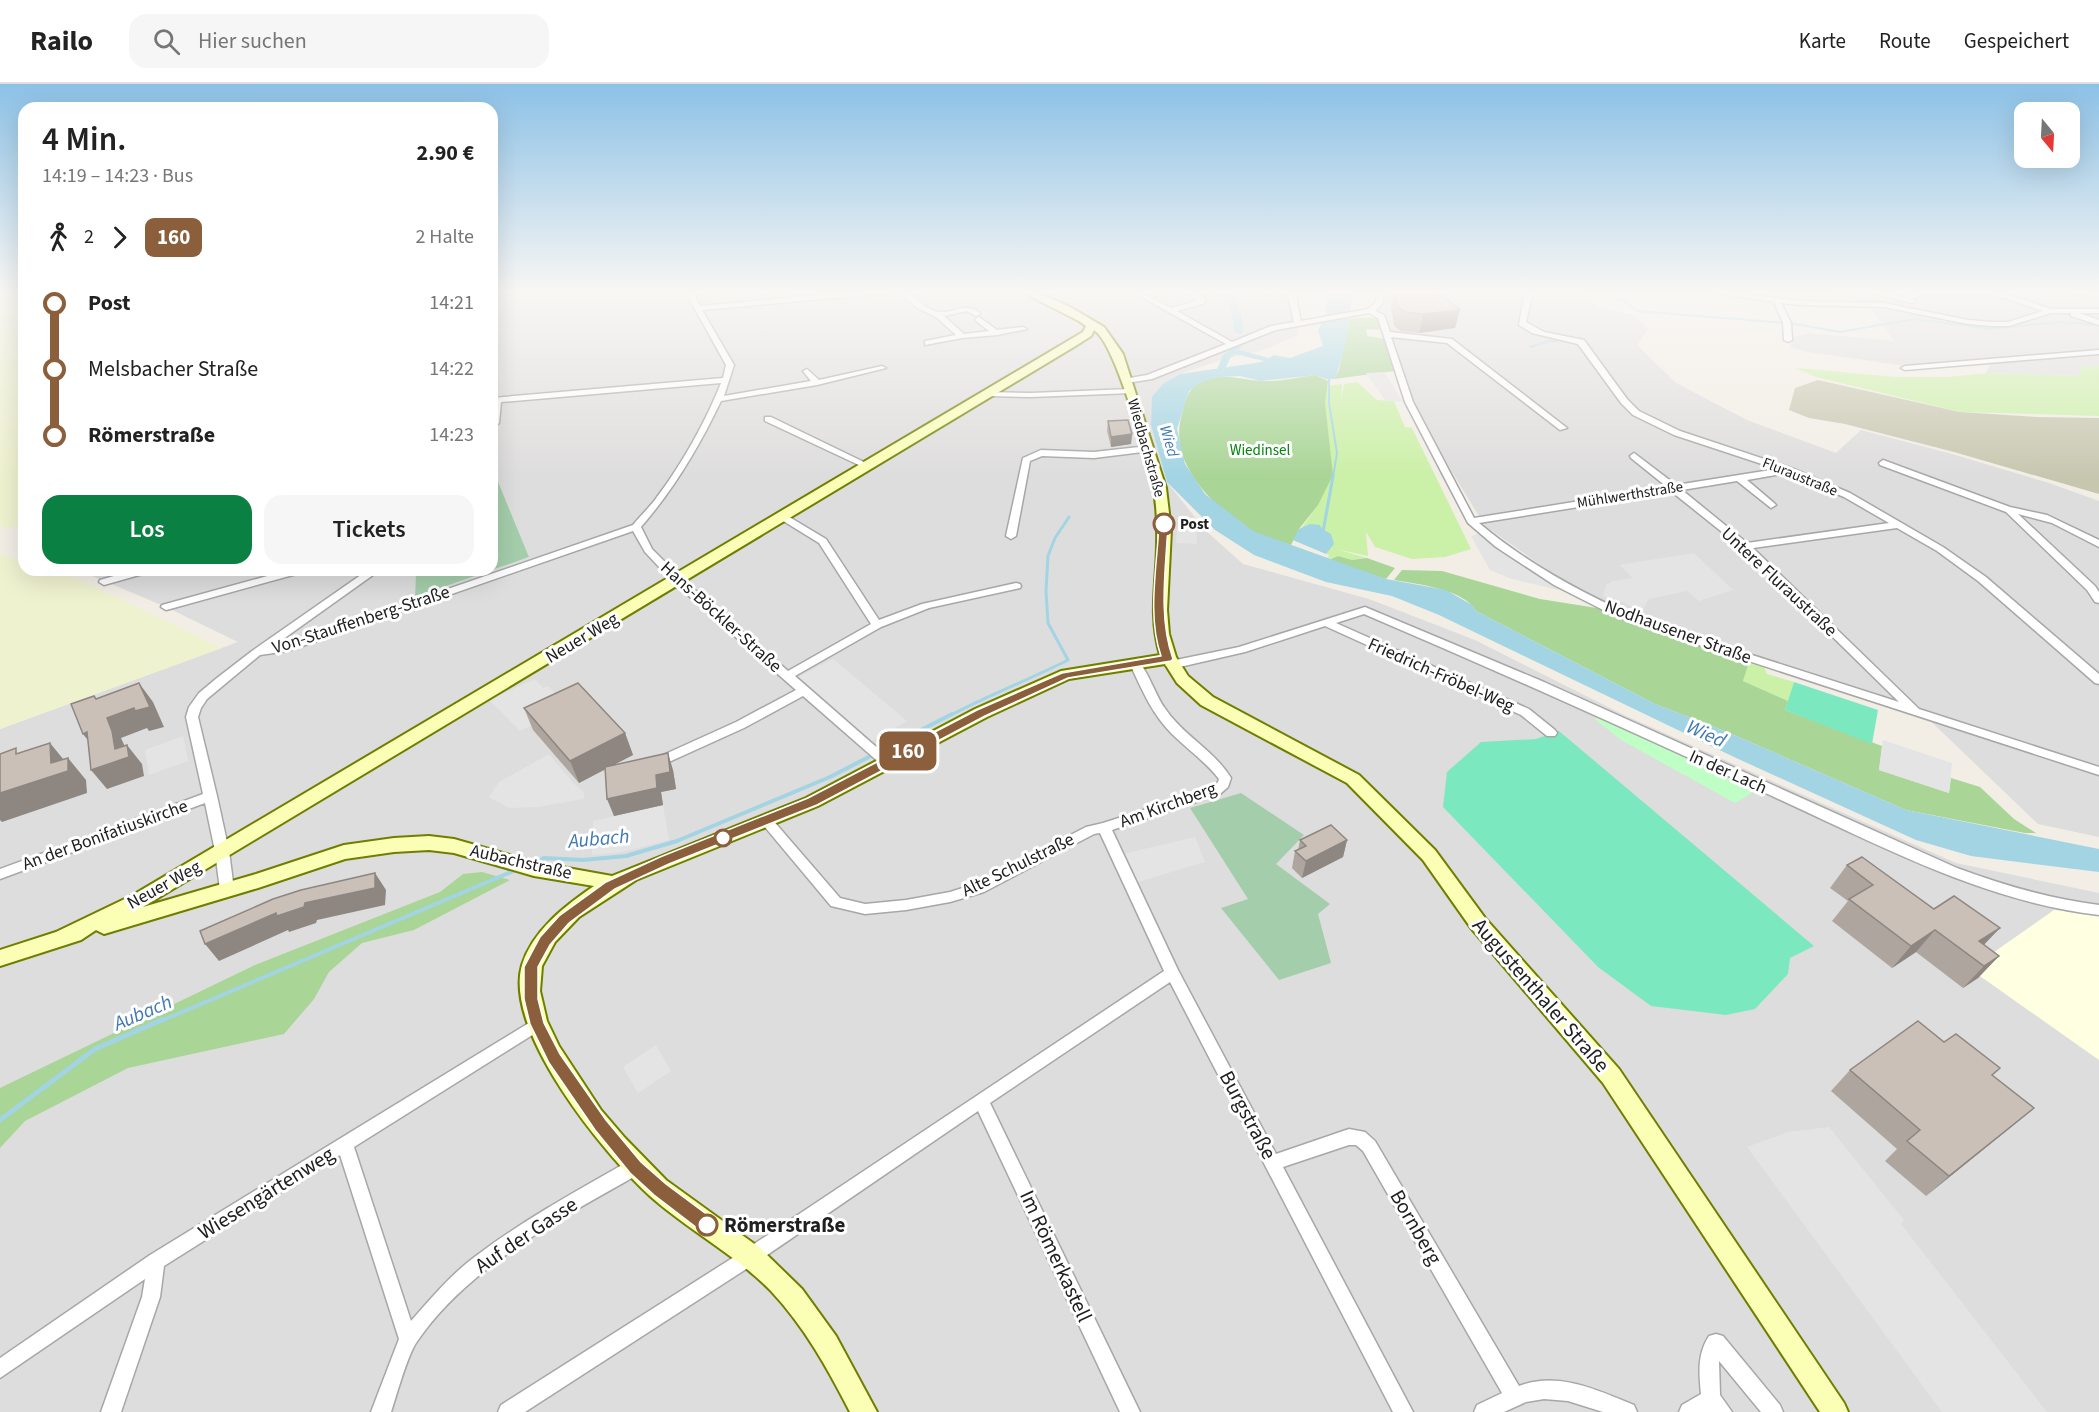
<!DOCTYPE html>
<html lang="de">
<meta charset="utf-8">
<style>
:root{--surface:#fff;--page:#f6f6f6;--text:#222;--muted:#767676;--line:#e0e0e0;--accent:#0b8043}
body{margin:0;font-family:"Source Sans 3",sans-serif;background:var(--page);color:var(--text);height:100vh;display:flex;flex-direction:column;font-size:22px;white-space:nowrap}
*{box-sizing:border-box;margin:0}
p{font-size:20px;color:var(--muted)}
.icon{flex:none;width:33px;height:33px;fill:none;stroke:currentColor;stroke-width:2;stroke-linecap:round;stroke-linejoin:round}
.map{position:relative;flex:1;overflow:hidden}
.sheet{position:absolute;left:18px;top:18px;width:480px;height:474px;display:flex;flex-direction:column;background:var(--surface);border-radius:18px;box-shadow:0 6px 24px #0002}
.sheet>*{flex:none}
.badge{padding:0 12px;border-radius:9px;font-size:21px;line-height:39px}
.needle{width:39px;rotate:162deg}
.buttons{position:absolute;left:2014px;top:18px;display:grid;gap:12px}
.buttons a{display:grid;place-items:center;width:66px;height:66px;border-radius:12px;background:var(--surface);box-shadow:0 6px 24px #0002;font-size:30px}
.map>.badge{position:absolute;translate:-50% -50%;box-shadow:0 0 0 3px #fff}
.legs{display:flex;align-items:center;gap:9px;height:66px;padding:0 24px;font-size:20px}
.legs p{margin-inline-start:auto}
.summary{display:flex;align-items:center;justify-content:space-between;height:102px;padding:0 24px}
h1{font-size:33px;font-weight:600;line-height:45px}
.action{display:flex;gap:12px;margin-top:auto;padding:12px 24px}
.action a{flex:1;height:69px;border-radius:18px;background:var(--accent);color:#fff;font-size:24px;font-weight:600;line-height:69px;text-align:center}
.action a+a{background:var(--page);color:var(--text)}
ul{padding:0 24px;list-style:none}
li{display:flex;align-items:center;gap:21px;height:66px;font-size:22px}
li i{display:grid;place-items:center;width:9px;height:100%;margin:0 8px;background:currentColor}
li i::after{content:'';width:15px;height:15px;margin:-8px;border:4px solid;border-radius:50%;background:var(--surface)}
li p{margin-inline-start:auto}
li:first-child i{background:linear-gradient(#0000 50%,currentColor 0)}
li:last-child i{background:linear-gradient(currentColor 50%,#0000 0)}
header{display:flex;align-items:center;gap:36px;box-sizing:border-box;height:84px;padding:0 30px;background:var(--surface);border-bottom:2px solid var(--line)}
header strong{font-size:28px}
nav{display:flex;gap:33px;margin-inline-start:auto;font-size:21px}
.search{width:420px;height:54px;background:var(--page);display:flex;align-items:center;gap:15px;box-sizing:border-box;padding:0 21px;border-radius:18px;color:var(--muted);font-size:22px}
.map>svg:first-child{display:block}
.residential{fill:#dedddd}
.education{fill:#ffffe1}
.construction{fill:#c7c7b0}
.farmland{fill:#eff2cf}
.grass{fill:#cbf0a7}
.forest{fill:#a9d596}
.cemetery{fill:#a4cdab}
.park{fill:#bfffc5}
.pitch{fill:#7ce8bf}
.parking{fill:#e4e4e4}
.water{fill:#a2d4e3}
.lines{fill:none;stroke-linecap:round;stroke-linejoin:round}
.stream-far3{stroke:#a2d4e3;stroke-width:2}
.stream-far2{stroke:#a2d4e3;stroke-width:3}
.stream-far1{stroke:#a2d4e3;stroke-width:4}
.stream{stroke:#a2d4e3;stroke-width:5}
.canal{fill:#a2d4e3;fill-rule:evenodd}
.street-casing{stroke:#a7a7a7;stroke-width:3}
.secondary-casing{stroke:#707e00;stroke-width:4}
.street{fill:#fff;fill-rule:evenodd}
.secondary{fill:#fbffb6;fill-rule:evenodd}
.wall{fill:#aea59e}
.shaded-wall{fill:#8d8681}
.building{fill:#cac0b8;stroke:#8d8681;stroke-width:1.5}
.line-1{fill:#8b5e3c;stroke:#fff;stroke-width:1.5}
.stop-1-dot{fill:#fff;stroke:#8b5e3c;stroke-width:3}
.labels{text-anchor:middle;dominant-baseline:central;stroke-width:6;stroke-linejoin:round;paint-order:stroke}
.far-street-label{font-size:15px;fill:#202020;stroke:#fff}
.far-park-label{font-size:15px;fill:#02860d;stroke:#fff}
.far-stop-label{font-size:15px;font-weight:bold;fill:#202020;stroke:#fff;text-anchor:start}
.far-water-label{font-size:16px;font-style:italic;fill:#4079b2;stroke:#fff}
.street-label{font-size:18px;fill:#202020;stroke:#fff}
.water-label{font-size:20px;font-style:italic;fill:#4079b2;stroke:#fff}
.near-street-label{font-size:21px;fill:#202020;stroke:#fff}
.near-stop-label{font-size:21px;font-weight:bold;fill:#202020;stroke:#fff;text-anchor:start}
</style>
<header>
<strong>Railo</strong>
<div class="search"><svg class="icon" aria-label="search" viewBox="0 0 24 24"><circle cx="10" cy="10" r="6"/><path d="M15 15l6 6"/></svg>Hier suchen</div>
<nav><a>Karte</a><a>Route</a><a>Gespeichert</a></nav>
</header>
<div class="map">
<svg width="2099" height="1328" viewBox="0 0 2099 1328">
<rect width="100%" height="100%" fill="#f2eee6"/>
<path class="residential" d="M495,207H1287L1299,240L1298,251L1260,267L1224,275L1180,290L1151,341L1167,398L1206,447L1243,480L1369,515L1475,556L1624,631L1956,779L2099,809V1328H0V645L238,558L166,523L78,486H416L415,513L529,473L492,383V209Z
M1380,207H1585L1599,224L1631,230L1648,244L1637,261L1676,299L1747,336L1836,369L1861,346L1952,370L2049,399L2099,417V753L2038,740L1919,626L1621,528L1556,492L1485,442L1435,360L1411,311L1385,236L1368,225L1376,220Z
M1824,207H2099V282L2080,283L2081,292L1986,289L1992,276L1905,282L1802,267L1790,262L1794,253L1808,249L1894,257L1871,224H1843Z"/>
<path class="education" d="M2054,826L2099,831V976L1970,885Z"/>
<path class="construction" d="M1818,296L1960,328L2036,333L2099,334V410L1954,368L1845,340L1809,334L1789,326L1795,304Z"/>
<path class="farmland" d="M0,207H24V439L8,445L0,442Z
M0,470L24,478V486H50L78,495L222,564L0,645Z"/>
<path class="grass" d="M1707,207H1824L1839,221L1777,217Z
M2099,282V332L1961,328L1816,293L1796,284L1897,293H1947L1986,289L2080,292V283Z
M1357,298L1377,316L1394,317L1405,343L1412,344L1471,465L1445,473L1412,475L1375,463L1366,448L1368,472L1336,465L1367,474L1352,476L1338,472L1328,475L1329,471L1293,456L1318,421L1328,365L1327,343L1223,326L1327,305V302L1342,300L1341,316L1344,300Z
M1748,579L1764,583L1767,590L1794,598L1788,617L1743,597Z"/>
<path class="forest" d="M1370,233L1379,235L1382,246L1366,245L1367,252L1385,255L1395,287L1334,295L1339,286L1350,235Z
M1316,291L1328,297L1325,319L1333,391L1318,421L1299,445L1291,461C1279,457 1264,453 1252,447C1213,423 1167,379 1182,330C1185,318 1187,306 1199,299C1223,287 1238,296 1262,297C1279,298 1299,293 1316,291Z
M1338,472L1352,476L1367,474L1395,484L1386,495L1328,476Z
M1402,486L1442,487L1540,515L1603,525L1622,536L1749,578L1743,597L1788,617L1785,626L1882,662L1879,686L1949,709L1951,694L1980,703L2014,735L2036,749H2025L1906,726L1727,648L1655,620L1476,527C1464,505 1417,500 1394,496Z
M482,788L510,796L414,846L362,859L329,888L314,915L284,950L128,984L25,1037L0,1064V1004L255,881L440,808L463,790Z"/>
<path class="cemetery" d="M492,383L529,473L492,486Z
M416,486H492L415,513Z
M1241,709L1304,751L1276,780L1330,820L1318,830L1331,879L1279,896L1221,824L1248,815L1190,724Z"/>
<path class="park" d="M1598,632L1755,707L1735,719L1621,656L1595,635Z"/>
<path class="pitch" d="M1794,598L1878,626L1872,660L1785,626Z
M1559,647L1814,862L1790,874L1788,890L1755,925L1726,931L1651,922L1598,883L1443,723L1447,688L1481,658L1536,655Z"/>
<path class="parking" d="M1384,288L1403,318L1385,316L1366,289Z
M1177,433L1196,442L1197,460L1176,459L1177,444H1180Z
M1478,450L1511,473L1560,503L1558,506L1509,494L1490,486L1471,452Z
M1694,469L1733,506L1699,517L1687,507L1649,515L1641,529L1625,519L1603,512L1606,501L1613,497L1633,494L1619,481Z
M833,575L907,637L872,657L798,593Z
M535,595L543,604L548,602L568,623L520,647L489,616Z
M183,652L188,677L149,691L145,666Z
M1883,656L1952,679L1949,709L1879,686Z
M549,670L574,700L584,708V715L537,723L509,724L489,713L499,698Z
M663,721L669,756L622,768L592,771L593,737Z
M1195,753L1205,778L1138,798L1123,770Z
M656,961L671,987L638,1009L623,983Z
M1829,1043L1904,1136L1901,1140L2047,1328H1942L1747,1063L1788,1048Z"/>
<path class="water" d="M1328,207H1352C1352,228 1344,277 1334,295H1326L1316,291L1261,297L1240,292L1217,293L1199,299L1189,307L1177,345L1185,380L1205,410L1253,447L1386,495L1446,506L1472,521L1476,527L1655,620L1727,648L1906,726L2099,765V788L1971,772L1916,756L1734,673L1439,531L1392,512L1326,498L1254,471L1215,446L1167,398L1151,341L1152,313L1163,300L1180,290L1262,278L1274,271L1290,274L1323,262L1318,246L1325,232Z
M1310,440L1320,441L1322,445L1331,450L1334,460L1326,470L1293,456L1299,445Z"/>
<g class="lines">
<path class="stream-far3" d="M1613,215L1623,216L1637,227L1785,239
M1789,239L1840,248L1915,235L1991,245L2059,238L2099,241
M1530,263L1549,257L1568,256
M1329,290V319L1337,369L1333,393"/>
<path class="stream-far2" d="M1323,448L1333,392
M949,632C988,611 1029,596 1068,576L1048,539L1046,507L1048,472L1055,454L1069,433"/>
<path class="stream-far1" d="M531,779L544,774L583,776L626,772L677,757L830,693L952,630
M161,937L518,785"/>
<path class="stream" d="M0,1036L95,965L164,935"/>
<path class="canal" d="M1221,207H1229C1238,219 1245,236 1242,250L1235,248L1231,226Z
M1237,260L1241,263L1239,266L1288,279L1284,282L1235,270L1230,274L1223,290H1217L1216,288L1223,271Z"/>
<g class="street-casing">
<path id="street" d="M685,207H692L700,222L865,207H894L891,209L702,226L734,281L724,312L811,297L803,287L807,285L819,296L882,282L886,284L817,301L721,317C699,363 674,405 641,443L652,465L681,494L788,587L871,540L819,459L780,435V431H786L826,455L879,536L922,520L1016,499L1020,500L1021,502L1020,504L929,524L881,543L795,592L890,675L892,678L890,681H882L803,612L744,644L660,682H652L650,679L652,676L736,638L796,606L673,498L645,468L633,447L288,567L260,571L207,615L201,624L198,633L217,712L229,767L234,806L232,810L227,811L222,810L220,806L215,767L205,719L0,795V785L203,710L186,633L189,623L199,609L217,594L252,567L368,486H380L272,563L283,562L633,441C641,431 650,423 657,413C682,380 706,337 721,299L501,318L499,339L495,342L492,341V314L723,294L726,281Z
M898,207C914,207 924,228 941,228C957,229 962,218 979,228L980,230L976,232L967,227L944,232L964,250L989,247L976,237L975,235L979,233L997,246L1023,243L1027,245L997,251L962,254L925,261V257L956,251L936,233L917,224Z
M1131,207H1140L1171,224L1197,217L1187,207H1195L1205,215V219L1177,227L1232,258L1271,242L1294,238L1287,207H1295L1301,237L1368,225L1375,219L1378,207H1385L1382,220L1375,227L1384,231L1390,248L1452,255L1567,344L1560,346L1447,259L1391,253L1413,318L1474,434L1667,403L1631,374L1630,372L1634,369L1676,401L1777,385L1674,351L1633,331L1621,319L1578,260L1532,249L1519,241L1525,207H1533L1526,238L1544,248L1584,256L1627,315L1639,327L1680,347L1791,384L1850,409L1943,463L1986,493L2099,590V600L2095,599L1978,497L1937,467L1897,444L1753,464L1919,625L2099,683V691L1641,542L1611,530L1554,501L1496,463L1468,439L1405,318L1378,234L1369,229L1276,246L1152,295L1127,299L1123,297L1124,295L1147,291L1226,260ZM1787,389L1844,413L1889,439L1747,459L1682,406L1737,397L1771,424L1776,421L1774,419L1747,396ZM1672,408L1742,464L1899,618L1649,538C1588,513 1529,481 1479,439Z
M1700,207H1722L1801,217L1884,219L1968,236L1991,238H2008L2043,227L1995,211H1922L1911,215L1916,217L1912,219L1863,207H1877L1902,213L1920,207H1997L2051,225H2099V229H2079L2099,236V241L2071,232V229H2051L2009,242H1991L1968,240L1884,223L1801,221L1781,219L1791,239L1792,256L1788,258L1784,256L1783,239L1774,218Z
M2068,207L2099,209V213L2071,209Z
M494,210L501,212L492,219V213Z
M2099,266V270L1905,286L1901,284L1905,282Z
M1130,305L1134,307L1133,309L1031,313L988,312L984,310L988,308L1031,309Z
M765,333H771L870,381L869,383H863L765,337Z
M1148,362L1152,365L1151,367L1094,374L1042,372L1030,377L1016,452L1011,455L1006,452L1023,374L1041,366L1094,368Z
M1883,376L2010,423L2047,431L2099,456V463L2052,439L2018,430L2095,502L2099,508V519L2095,518L2087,506L2006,428L1880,381L1879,379Z
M135,486H151L150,488L104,501L99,498L100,496Z
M289,486H305L304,488L170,525L166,526L161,523L162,521Z
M1365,523L1544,598L1957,784C2003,801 2050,815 2099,821V831C1979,817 1872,757 1763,708C1631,647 1498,587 1364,530L1336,539L1529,625L1555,646L1557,649L1555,652H1547L1521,631L1325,542L1245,568L1171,585L1165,581L1171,577L1239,563Z
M1136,576C1145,580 1157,614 1164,623C1182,651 1214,666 1231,694L1228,703L1220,710L1112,746L1178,886L1276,1070L1349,1045L1365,1048L1375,1057L1519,1302C1558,1287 1597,1306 1634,1321L1637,1328H1603L1568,1317L1544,1315L1526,1318L1504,1328H1474L1477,1321L1502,1309L1363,1067L1356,1061H1349L1283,1083L1413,1328H1393L1170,898L990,1019L1140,1328H1120L978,1027L757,1178L525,1328H498L501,1321L745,1166L1164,887L1100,749L1094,750L984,808L950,818L906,826L865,830L831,822L760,737L761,734H771L840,814L865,820L906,816L950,808L975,800L1086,743L1103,739L1212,704L1218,698L1219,695C1205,677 1187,665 1171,649C1152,630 1141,604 1130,580Z
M537,934L542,935L544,940L542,945L354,1063L411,1237C432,1213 454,1187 480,1169C527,1134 578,1106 629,1077L635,1075L641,1077L643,1083L641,1089C563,1133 467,1183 416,1259C407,1273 397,1310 391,1328H371L399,1255L340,1071L164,1182L160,1213L121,1328H101L142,1213L145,1195L0,1294V1274L150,1171Z
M1716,1250L1723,1252L1780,1321L1783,1328H1761L1719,1277L1720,1311L1732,1328H1679L1682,1321L1701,1310C1699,1290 1697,1270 1709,1252Z"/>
</g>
<g class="secondary-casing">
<path id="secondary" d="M1020,207H1033L1070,223L1104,243L1123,270L1166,404L1171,446L1167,526L1169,550L1176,573L1188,592L1213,613L1359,691L1435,766L1485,834L1619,985L1844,1319L1848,1328H1820L1603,999L1471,844L1423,776L1347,699L1201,621L1177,599L1165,580L1069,595L987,633L818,722L636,796L579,833L555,858L542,882L540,907L547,937L559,962L601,1026L625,1054L666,1096L760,1164L802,1205L836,1252L877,1328H850C828,1285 804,1242 771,1207C735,1170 688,1146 650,1112C604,1070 503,947 522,881C533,846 565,822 594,802L534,792L454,769L429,766L394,768L345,775L258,804L104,850L96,846L81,856L0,882V866L56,848L133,811L1083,248L1086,242L1079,237ZM1094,246C1115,258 1147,375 1153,403C1156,416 1157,430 1157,444C1159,489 1147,526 1160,571L1061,587L975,625L806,714L612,792L534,778L454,755L429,752L394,754L344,761L256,790L143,823L1077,261L1091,252Z"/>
</g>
<use href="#street" class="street"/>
<use href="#secondary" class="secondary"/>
</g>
<path class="wall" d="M1394,207H1433L1455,244L1419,249L1401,247L1394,242L1391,222Z
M1108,337L1132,350L1131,360L1111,363L1107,347Z
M524,624L625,649L633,671L615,680L673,686L676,705L661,708L663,721L614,732L605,685L579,699L533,646Z
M1300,756H1347L1343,773L1302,794L1292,784L1295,767L1298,766Z
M1847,781L1984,861L1999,872L1978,894L1963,904L1916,868L1892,884L1832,837L1848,817L1830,804Z
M1944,958L1992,991L2034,1024L1926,1112L1885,1077L1897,1065L1831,1007L1850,986Z"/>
<path class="shaded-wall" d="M1460,226L1455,244L1419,249L1423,230Z
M1132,350L1131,360L1111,363V353Z
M139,599L153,618L164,643L149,647L147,644L121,654L127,667V661L142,680L144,692L107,705L91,686L115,665L94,612L109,631Z
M87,648L98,669L83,650Z
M625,649L633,671L579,699L570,677Z
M50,659L68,681V674L86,696L87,709L2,738L0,736V709L51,679Z
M668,669L673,686L676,705L661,708L663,721L614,732L607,715L656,691Z
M1347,756L1343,773L1302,794L1306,777Z
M375,789L386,806L385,821L317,836L316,839L289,848L288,846L219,877L205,860L276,829L305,819Z
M2000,844L1979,866V857Z
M1935,846L1916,868L1892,884L1911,862Z
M1999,872L1978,894L1963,904L1984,882Z
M2034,1024L2010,1044L1926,1112L1949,1092Z"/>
<path class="building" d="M1395,207H1433L1434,209H1439L1460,226L1423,230L1405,228L1398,223Z
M1128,336L1132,350L1111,353L1108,337Z
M139,599L150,623L135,627L134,624L107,634L112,647L115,665L127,661L129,673L91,686L87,648L83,650L71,620L94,612L96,615Z
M578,599L625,649L570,677L524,624Z
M50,659L51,679L68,674V687L0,709V670L16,664V670Z
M668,669L670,688L656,691L657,704L607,715L605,683Z
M1331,741L1347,756L1306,777L1295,767L1306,762L1300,756Z
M1862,773L1934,825L1954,812L2000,844L1979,857L1999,872L1984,882L1935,846L1911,862L1849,815L1873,801L1847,781Z
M375,789V804L305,819L304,823L277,832L276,829L205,860L200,847L273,815L301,806Z
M1918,937L1944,958L1956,950L2000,984L1992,991L2034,1024L1949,1092L1907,1057L1920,1046L1850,986Z"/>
<linearGradient id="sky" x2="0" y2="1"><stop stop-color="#8cc1e6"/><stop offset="0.53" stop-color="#f9f7f4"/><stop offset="1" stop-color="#f9f7f4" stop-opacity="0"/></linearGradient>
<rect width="2099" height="393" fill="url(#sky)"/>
<path class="line-1" d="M1164,437L1168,440C1166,484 1158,533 1173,575L1171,577L1068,594L985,632L817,721L669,780L615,805L569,839L550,861L538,883V915L544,939L560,970L606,1036L641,1078L666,1100L713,1135L715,1141L713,1147L707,1149L701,1147L654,1111L630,1089L595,1046L549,979L530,940L524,915V883L540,853L559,832L606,798L660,773L808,714L977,626L1062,589L1161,572C1147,532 1157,483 1159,440Z"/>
<g class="stop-1-dot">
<circle cx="1164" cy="440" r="10"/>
<circle cx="723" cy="754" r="8"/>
<circle cx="707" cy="1141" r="10"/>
</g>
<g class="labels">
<g class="far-street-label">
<text transform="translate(1146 364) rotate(74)">Wiedbachstraße</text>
<text transform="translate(1800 393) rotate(22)">Fluraustraße</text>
<text transform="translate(1630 411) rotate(-9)">Mühlwerthstraße</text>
</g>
<g class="far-park-label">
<text x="1260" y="366">Wiedinsel</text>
</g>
<g class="far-stop-label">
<text x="1180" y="440">Post</text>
</g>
<g class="far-water-label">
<text transform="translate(1169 357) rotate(74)">Wied</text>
</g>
<g class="street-label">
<text transform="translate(1779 498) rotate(43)">Untere Fluraustraße</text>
<text transform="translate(721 533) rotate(42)">Hans-Böckler-Straße</text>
<text transform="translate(361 536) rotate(-18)">Von-Stauffenberg-Straße</text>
<text transform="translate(1678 548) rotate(20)">Nodhausener Straße</text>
<text transform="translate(582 554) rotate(-31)">Neuer Weg</text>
<text transform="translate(1441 591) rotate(24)">Friedrich-Fröbel-Weg</text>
<text transform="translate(1728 688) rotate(24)">In der Lach</text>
<text transform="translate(1168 721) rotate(-20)">Am Kirchberg</text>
<text transform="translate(105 751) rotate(-20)">An der Bonifatiuskirche</text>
<text transform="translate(521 778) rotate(13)">Aubachstraße</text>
<text transform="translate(1018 781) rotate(-26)">Alte Schulstraße</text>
<text transform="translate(164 801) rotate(-29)">Neuer Weg</text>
</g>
<g class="water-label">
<text transform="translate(1706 650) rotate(24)">Wied</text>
<text transform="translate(599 755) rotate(-5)">Aubach</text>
<text transform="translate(143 929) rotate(-23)">Aubach</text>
</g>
<g class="near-street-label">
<text transform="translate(1541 911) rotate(49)">Augustenthaler Straße</text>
<text transform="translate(1248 1031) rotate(62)">Burgstraße</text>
<text transform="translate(266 1109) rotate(-32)">Wiesengärtenweg</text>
<text transform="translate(1416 1143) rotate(60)">Bornberg</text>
<text transform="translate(526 1151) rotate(-34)">Auf der Gasse</text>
<text transform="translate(1056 1172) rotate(65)">Im Römerkastell</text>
</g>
<g class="near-stop-label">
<text x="724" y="1141">Römerstraße</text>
</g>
</g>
</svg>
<div class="buttons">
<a><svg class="needle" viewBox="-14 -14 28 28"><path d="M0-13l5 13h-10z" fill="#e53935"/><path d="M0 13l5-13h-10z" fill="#767676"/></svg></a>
</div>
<b class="badge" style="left:908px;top:667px;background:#8b5e3c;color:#fff">160</b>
<section class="sheet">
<div class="summary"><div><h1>4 Min.</h1><p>14:19 – 14:23 · Bus</p></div><b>2.90 €</b></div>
<div class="legs"><svg class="icon" aria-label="walk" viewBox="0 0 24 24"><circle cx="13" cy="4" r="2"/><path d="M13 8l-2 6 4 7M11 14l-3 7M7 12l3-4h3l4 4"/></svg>2<svg class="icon" aria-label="forward" viewBox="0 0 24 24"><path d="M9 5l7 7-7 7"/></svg><b class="badge" style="background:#8b5e3c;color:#fff">160</b><p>2 Halte</p></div>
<ul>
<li><i style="color:#8b5e3c"></i><b>Post</b><p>14:21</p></li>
<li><i style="color:#8b5e3c"></i><span>Melsbacher Straße</span><p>14:22</p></li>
<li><i style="color:#8b5e3c"></i><b>Römerstraße</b><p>14:23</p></li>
</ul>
<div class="action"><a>Los</a><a>Tickets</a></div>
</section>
</div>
